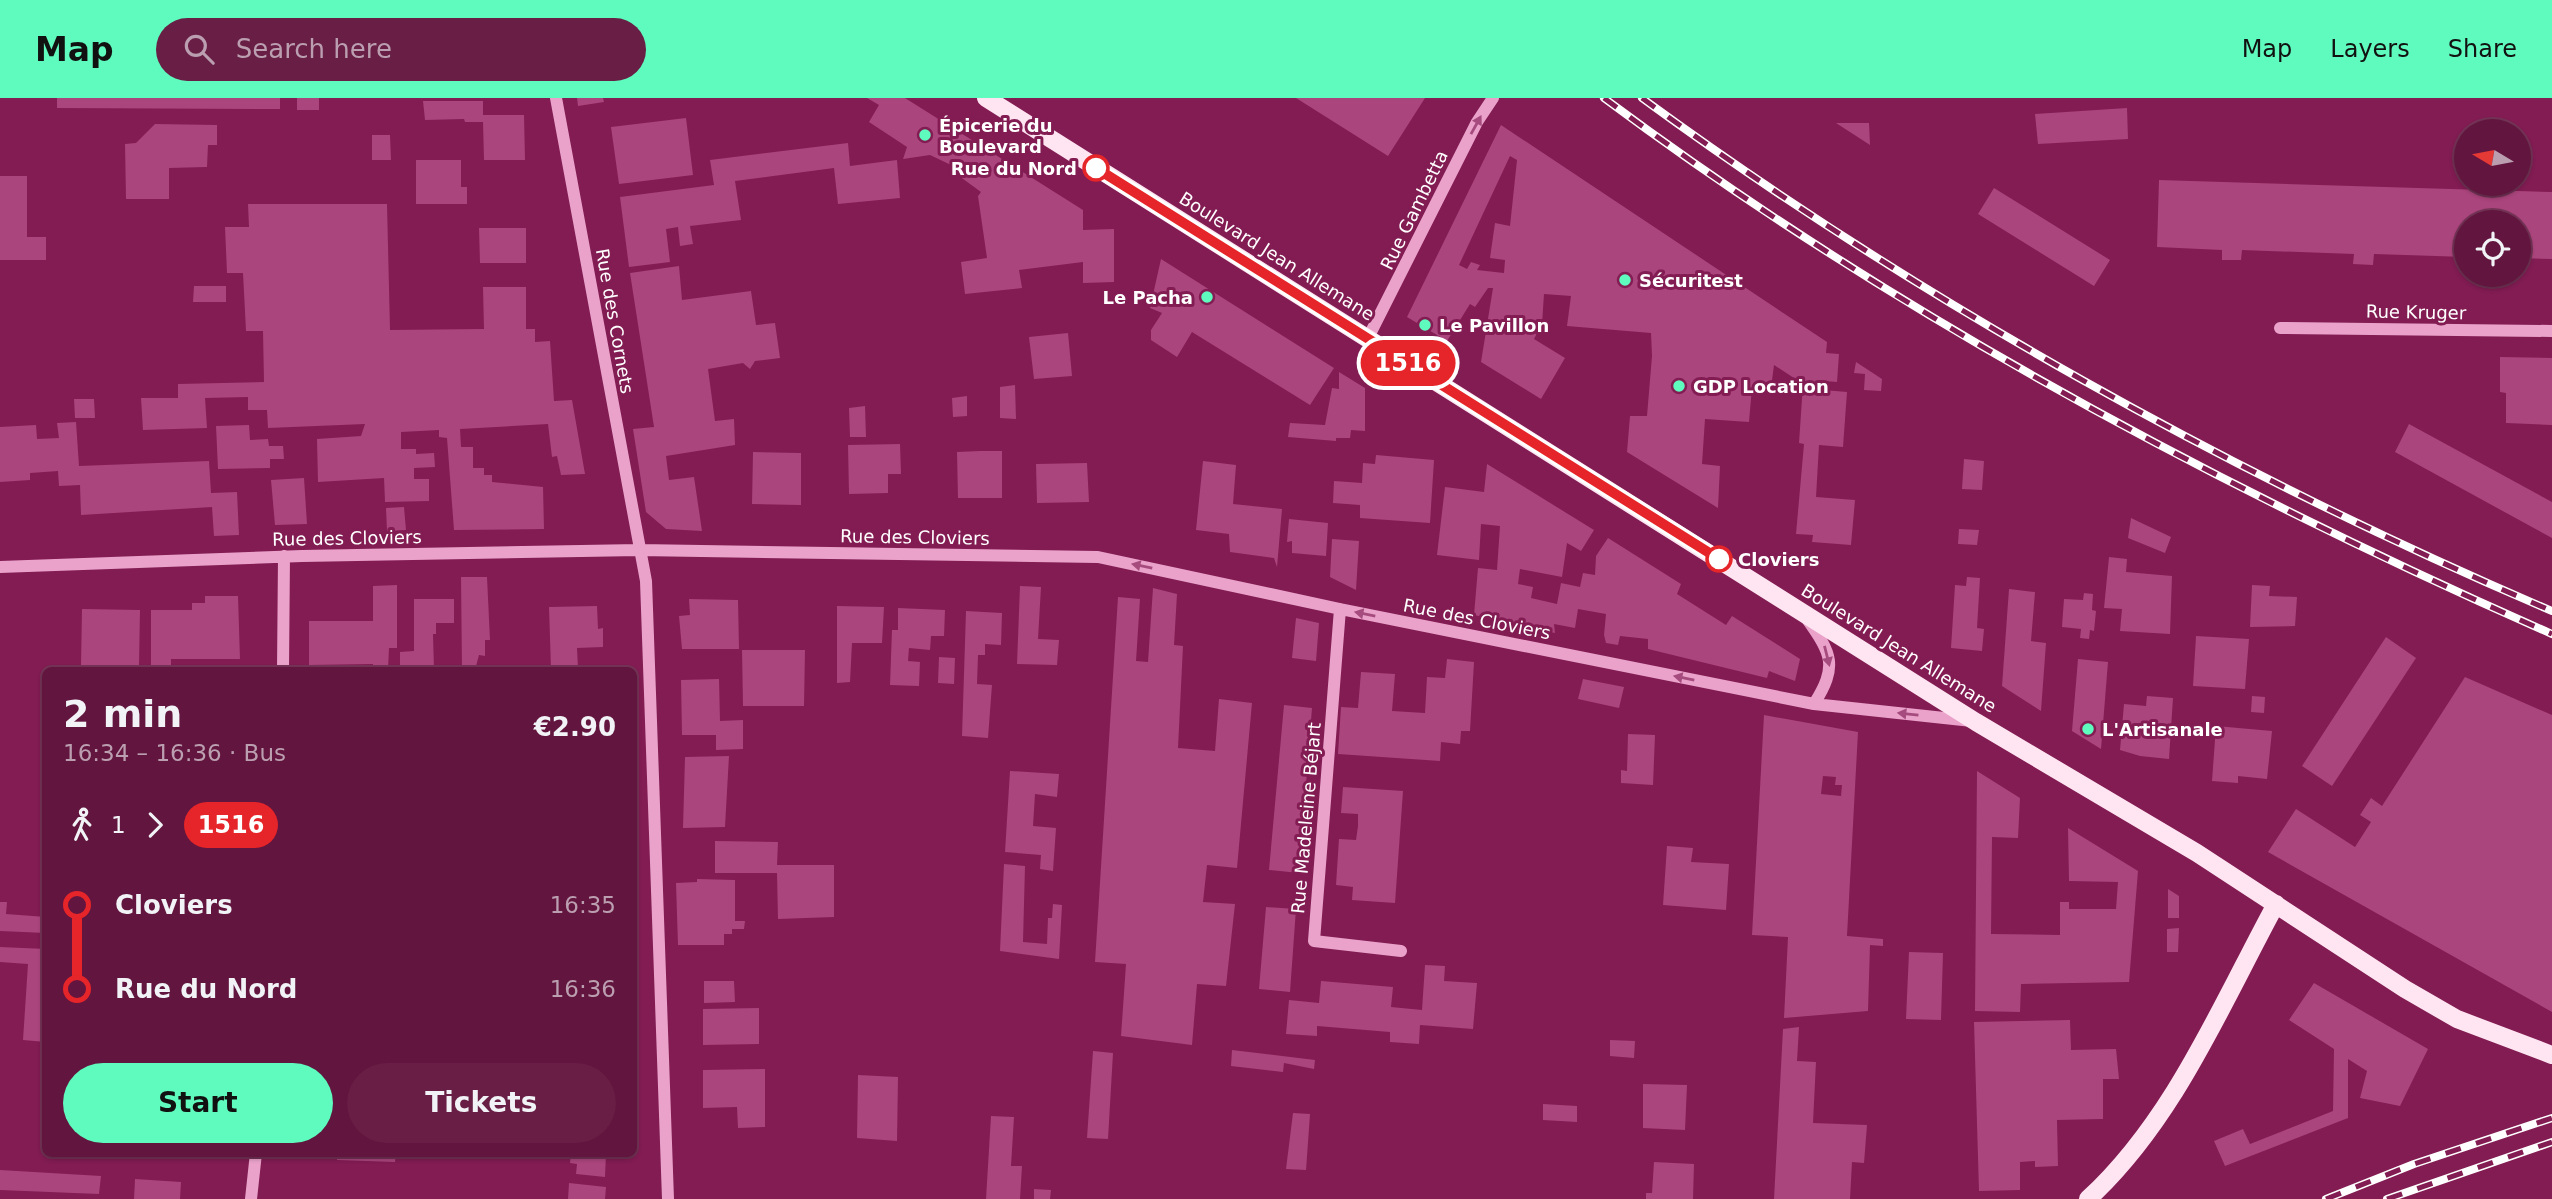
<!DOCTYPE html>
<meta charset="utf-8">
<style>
:root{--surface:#62153e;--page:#681e45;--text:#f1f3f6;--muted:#bb9fb0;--line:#763458;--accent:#5ffabd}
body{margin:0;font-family:"DejaVu Sans",sans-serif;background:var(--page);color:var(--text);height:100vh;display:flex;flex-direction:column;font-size:26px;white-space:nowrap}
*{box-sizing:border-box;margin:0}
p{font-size:23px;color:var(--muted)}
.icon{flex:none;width:38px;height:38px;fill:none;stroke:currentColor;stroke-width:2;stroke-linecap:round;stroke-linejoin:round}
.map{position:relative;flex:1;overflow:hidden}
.details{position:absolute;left:42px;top:569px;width:595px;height:490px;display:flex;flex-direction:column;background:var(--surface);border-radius:10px;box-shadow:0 2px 5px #0004,0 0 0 2px var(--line)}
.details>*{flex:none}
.badge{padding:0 14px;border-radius:23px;font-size:24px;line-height:46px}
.needle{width:46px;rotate:280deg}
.buttons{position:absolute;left:2454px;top:21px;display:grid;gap:14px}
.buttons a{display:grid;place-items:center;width:77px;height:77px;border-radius:50%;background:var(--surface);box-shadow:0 2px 5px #0004,0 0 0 2px var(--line);font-size:35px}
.map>.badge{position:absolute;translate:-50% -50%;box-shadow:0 0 0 4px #fff}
.legs{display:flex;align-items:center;gap:10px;height:77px;padding:0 21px;font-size:23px}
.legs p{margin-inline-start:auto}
.headline{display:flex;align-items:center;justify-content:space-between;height:119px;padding:0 21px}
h1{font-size:38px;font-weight:700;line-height:52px}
.button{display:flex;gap:14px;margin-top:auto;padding:14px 21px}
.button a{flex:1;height:80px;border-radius:42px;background:var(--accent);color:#111;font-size:28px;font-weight:700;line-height:80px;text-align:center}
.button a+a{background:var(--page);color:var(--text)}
ul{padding:0 21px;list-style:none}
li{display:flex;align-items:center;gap:24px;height:84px;font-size:26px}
li i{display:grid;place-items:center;width:10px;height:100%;margin:0 9px;background:currentColor}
li i::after{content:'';width:18px;height:18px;margin:-9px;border:5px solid;border-radius:50%;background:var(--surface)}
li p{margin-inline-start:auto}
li:first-child i{background:linear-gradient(#0000 50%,currentColor 0)}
li:last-child i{background:linear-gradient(currentColor 50%,#0000 0)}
header{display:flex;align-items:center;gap:42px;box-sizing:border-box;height:98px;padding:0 35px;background:var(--accent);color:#111}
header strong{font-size:33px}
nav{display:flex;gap:38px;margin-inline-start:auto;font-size:24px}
.search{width:490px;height:63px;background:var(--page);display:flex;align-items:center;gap:18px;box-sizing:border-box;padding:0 24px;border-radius:38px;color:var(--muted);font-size:26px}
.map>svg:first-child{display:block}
.building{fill:#ab457d;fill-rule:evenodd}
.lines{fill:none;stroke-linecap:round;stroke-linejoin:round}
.minor{stroke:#eaa2ca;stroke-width:12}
.major{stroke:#fee5f1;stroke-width:18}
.rail-casing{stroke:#fff;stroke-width:8}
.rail{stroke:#821c53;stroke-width:5;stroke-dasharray:16;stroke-linecap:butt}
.oneway{fill:#a64b7d}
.line-1-casing{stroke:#fff;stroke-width:16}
.line-1{stroke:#e52529;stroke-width:10}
.poi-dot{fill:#5ffabd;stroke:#821c53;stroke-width:2.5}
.stop-1-dot{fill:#fff;stroke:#e52529;stroke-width:3.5}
.labels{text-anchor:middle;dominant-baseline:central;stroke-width:6;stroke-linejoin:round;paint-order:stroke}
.poi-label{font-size:18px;font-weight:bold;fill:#fff;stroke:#821c53;text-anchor:start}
.stop-label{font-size:18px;font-weight:bold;fill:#fff;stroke:#821c53;text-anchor:end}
.street-label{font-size:18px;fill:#fff;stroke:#821c53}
</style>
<header>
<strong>Map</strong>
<div class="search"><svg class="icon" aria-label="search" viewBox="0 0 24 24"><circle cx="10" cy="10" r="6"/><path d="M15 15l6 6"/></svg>Search here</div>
<nav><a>Map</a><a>Layers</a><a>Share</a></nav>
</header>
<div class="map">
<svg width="2552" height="1101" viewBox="0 0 2552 1101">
<rect width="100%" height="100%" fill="#821c53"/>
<path class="building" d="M57,0H280V11L57,10Z
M297,0H319V12H297Z
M577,0H603L604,4L578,8Z
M867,0H905L1083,112V132L1114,131V184L1083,185V164L1019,172L1022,190L965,196L961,164L987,160L978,98L981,94L959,78L957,65L951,67L930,57L903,61L907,49L869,24L879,7Z
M1296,0H1425L1388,58Z
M423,3H483V17H524L525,62H484L483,24H465L464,21L425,22Z
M2127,10L2128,41L2038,46L2035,16Z
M686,20L693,77L619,86L611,29Z
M1836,25H1869L1870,47Z
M155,26L217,27V47H208L207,69L169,70V101H126L125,46L136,45Z
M1501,27L1827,244L1826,255L1839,256L1837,284L1824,283L1823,292L1847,294L1843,349L1819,347L1816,399L1855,402L1851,447L1812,444L1813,437L1796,436L1804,346L1799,345L1803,286L1774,267L1771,290L1752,289L1749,324L1705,321L1702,366L1720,368L1718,410L1627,354L1630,318H1647L1652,258L1651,235L1567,228L1571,198L1544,196L1542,226L1534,241L1565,260L1541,301L1481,264L1493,190H1488L1475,209L1470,206L1447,243L1407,219ZM1510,58L1517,62L1510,128L1495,125L1490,160L1505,162L1504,175L1477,172L1480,167L1471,164L1467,171L1459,167Z
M372,37H390L391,62H372Z
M848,45L850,68L897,62L900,100L838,106L834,70L735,83L741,122L690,128L693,146L680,148L678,129L666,131L670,164L629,169L620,99L714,87L710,62Z
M416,62H461V89H467V106H416Z
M0,78H27V139H46V162H0Z
M2159,82L2552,94V161L2518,160V124H2466V159L2374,156L2373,167L2353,166L2354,156L2242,152L2241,162H2222V152L2157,149Z
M1994,90L2110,162L2094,188L1978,116Z
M248,106H387L390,232L484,231L483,189H526V231H535V244L550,243L554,303L572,302L585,376L561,377L557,358L552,359L548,326L460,331L461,349H473V370H484V377H492V384L543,389L544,431L454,432L447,340L439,339V332L401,334V351H416V356L434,355L435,369L414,370V381H429V403L385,404L384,380L318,384L317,341L361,338L365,326L268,330L267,312H248V299L205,300L207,330L143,332L141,300H178V286L264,284L263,233H246L243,175H227L225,129H249Z
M479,130H526V165H480Z
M1161,161L1334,270L1310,307L1192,234L1177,259L1151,242V232L1162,215L1150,210Z
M679,168L682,202L751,193L756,227L775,225L780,260L755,263L750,271L743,265L708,271L715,323L734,321L735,347L666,358L669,382L694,379L702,433L666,431L646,414L633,331L654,329L630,175Z
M194,188H226V204H193Z
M1068,235L1072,278L1034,281L1029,239Z
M2500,259L2552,260V327L2506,325V295L2500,294Z
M1856,264L1882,281L1881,293L1864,292L1865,276L1854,275Z
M1339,274L1365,290V333L1351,332L1350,340H1336V343L1288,339L1290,325L1325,327L1332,290L1339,291Z
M1015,287L1016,321L1000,320V289Z
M967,298V318L953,319L952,300Z
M74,301H94L95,320H75Z
M865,308L866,339H850L849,310Z
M76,324L79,368L209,363L211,395L237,394L239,437L214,438L212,409L81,417L80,387L59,388L58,373L30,375V382L0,384V329L36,327L37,341L59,340L57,325Z
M2409,326L2552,404V440L2395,354Z
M249,327L250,342L268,341L269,348H283L284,361H270V370L218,371L216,328Z
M900,346L901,376H888V395L849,396L848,347Z
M980,353H1002V400H958L957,354Z
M753,354L801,355V407L752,406Z
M1376,357L1434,362L1430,425L1360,420V407L1333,405L1334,383L1362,385L1363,365L1375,366Z
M1964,361L1984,363L1982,392L1962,391Z
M1203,363L1236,367L1233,406L1282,411L1277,469L1274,460L1230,454L1229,436L1196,432Z
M1087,365L1089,404L1037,405L1036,366Z
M1487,366L1594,432L1581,453L1567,445L1562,479L1520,471L1518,486L1533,489L1531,500L1557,506L1561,485L1580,489L1583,475L1595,477L1596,458L1608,440L1681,486L1677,496L1726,527L1732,518L1800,561L1795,583L1769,573L1767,580L1648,551V541L1620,538L1618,547L1606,545L1604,537L1606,516L1578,511L1575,530L1554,526L1555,535L1474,517L1478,470L1497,472L1500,428L1481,426L1479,462L1437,457L1445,389L1484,394Z
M304,380L307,426L275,427L271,382Z
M404,409L406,432L387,433L386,410Z
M2131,420L2171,439L2165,455L2128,440Z
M1289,421L1328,425L1326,458L1292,455V443L1287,444Z
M1959,431L1979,432L1977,447L1958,446Z
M1332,441L1359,443L1356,492L1330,479Z
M2109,459L2127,461L2126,474L2172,478L2170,536L2120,533L2122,511L2104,510Z
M461,479H487L490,542H485V558L479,557L475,572H462Z
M1967,479L1980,480L1977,530L1984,531L1982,553L1951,550L1955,487L1966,488Z
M397,487V550H389L388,572H373V566L309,567V523H373V488Z
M2252,487L2270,488L2269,498L2297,499L2295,528L2250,529Z
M1020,488L1041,489L1038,541L1059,542L1057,567L1017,566Z
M1153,490L1177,496L1174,547L1183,548L1178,650L1215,653L1219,601L1252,605L1237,770L1207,767L1203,804L1235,806L1226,888L1197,886L1192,947L1121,938L1126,866L1095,864L1118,499L1140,501L1136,563L1148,564Z
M2009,491L2035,494L2031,543L2046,545L2041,613L2002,588Z
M2084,495L2093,496L2092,512L2096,513L2094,533L2090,532L2089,541L2080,540L2081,531L2062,529L2064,501L2083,502Z
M205,498H238L240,561H171V572H151V512H192V505H205Z
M414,501H454V525H436V536H433L434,572H400V554L414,553Z
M689,501L738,502L739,551H682L679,518L690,517Z
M597,508L598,531L603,530V549L577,550L578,570L551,571L549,509Z
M837,508L884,509L882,545H852L850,584L837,585Z
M898,510L945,512L944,538H931L930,552L909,550L908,563L920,564L919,588L890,587L892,532H898Z
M82,511L140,512L139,568L81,567Z
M966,513L1002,515L1001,547L985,546V557H978L977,586L992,587L988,640L962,638Z
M1296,520L1319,525L1316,563L1292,560Z
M2196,538L2249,541L2245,591L2193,588Z
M2386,539L2416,560L2332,688L2302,668Z
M742,552H805L804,608H743Z
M939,559L955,560L954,586L938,585Z
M1447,561L1474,564L1470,633H1461L1460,646L1441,644L1440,663L1338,656L1341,609L1358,610L1361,574L1395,576L1392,613L1425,615L1427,579L1445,580Z
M2078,561L2108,564L2101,651L2072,633Z
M2465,579L2552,617V914L2268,754L2296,711L2355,749L2371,724L2360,717L2371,700L2382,708Z
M719,581L720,623L743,622V651L716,652V637H682L681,582Z
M1583,581L1624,589L1619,610L1578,601Z
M2147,598L2173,600L2169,661L2140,658L2120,652L2124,606L2146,608Z
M2252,598L2265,599L2264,615L2251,614Z
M1284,607L1312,610L1299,775L1269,772Z
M1764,617L1858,634L1847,838L1883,841V848L1870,847L1868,913L1784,920L1788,839L1752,837ZM1823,678L1836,679L1835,687H1842L1841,698L1821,696Z
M2216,628L2272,633L2267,681L2238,678V685L2212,683Z
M1628,636L1655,637L1653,687L1621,685V672L1627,673Z
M729,658L725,729L683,730L685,659Z
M1010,673L1059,676L1057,699L1035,696L1033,728L1056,730L1053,773L1040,771L1041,757L1005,754Z
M1977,673L2020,700L2018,740L1992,739L1991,836L2060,837V804H2069V811H2116L2118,784L2069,783L2068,730L2138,773L2129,884L2021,886L2020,914L1975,913Z
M1343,689L1403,693L1395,805L1352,802L1353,789L1336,787L1339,741L1356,742L1358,728V716L1341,715Z
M715,743L778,744L777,767H834V819L778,821L777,775H715Z
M1667,748L1693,750L1691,764L1729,766L1726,812L1663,807Z
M1004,766L1025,768L1023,844L1047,846L1048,820H1052L1053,806L1062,807L1059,861L1000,853Z
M697,781L735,782V823H745L744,831H732V836H724V847H678L676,785L697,784Z
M2168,791L2179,798V820H2168Z
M0,804H7L6,816L46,819V835L0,833Z
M1266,809L1296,811L1290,894L1259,891Z
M2179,830L2178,854H2167V831Z
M0,849L46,851V944L23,942L28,866L0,864Z
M1909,854L1943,855L1941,922L1906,921Z
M1425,867L1445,868L1444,883L1477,885L1473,931L1420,927L1419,946L1390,944V934L1317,928V938L1286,936L1289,902L1319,905L1321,883L1393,889L1391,909L1422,912Z
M704,883H734L735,904L704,905Z
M2314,885L2428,951L2400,1008L2360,1000L2367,973L2348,961V1020L2225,1068L2214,1043L2243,1031L2250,1046L2333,1013L2334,951L2289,922Z
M759,910V946L703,947V911Z
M2070,922L2071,952L2116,951L2119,981H2103V1021L2057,1022L2058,1068L2035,1069V1063L2020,1064V1092L1979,1093L1974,924Z
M1799,929L1797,963L1816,964L1813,1025L1867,1027L1864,1065L1852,1064L1850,1101H1774L1783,931Z
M1610,942L1635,943L1634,960L1610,958Z
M1232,952L1315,962L1314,971L1284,965L1283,974L1231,968Z
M1093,953L1113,955L1108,1041L1087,1040Z
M765,971V1029L738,1030L737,1009L703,1010V972Z
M858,977L898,979L897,1043L857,1040Z
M1643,986L1687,987L1685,1032L1643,1030Z
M1543,1006L1577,1008V1024L1543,1022Z
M1293,1015L1310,1016L1306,1072L1286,1071Z
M991,1018L1014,1019L1011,1068H1022L1020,1101H986Z
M315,1055H396L395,1064L337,1062V1059Z
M571,1055H606L605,1079L576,1076L577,1066L570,1065Z
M1654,1064L1694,1066L1693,1101H1646V1095H1652Z
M0,1072L101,1078L99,1096L0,1092Z
M135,1081L181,1084L180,1101H134Z
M569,1085L606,1089L605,1101H568Z
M1034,1091L1051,1092L1050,1101H1034Z"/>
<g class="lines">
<path class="minor" d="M556,0L646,483L668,1101
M2280,230L2552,233
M1368,240L1477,24L1493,0
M0,469L302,458L639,452L1098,459L1340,511L1814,606L1972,623
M1340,511L1314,843L1401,853
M1807,521C1832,556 1838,568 1814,606
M283,572L284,458
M251,1101L256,1055"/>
<path class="major" d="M986,0L1976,624L2197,755L2405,891L2457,921L2552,957
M2088,1101C2174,1022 2221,907 2276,806"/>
<g class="rail-casing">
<path id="rail" d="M1604,0C1894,216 2222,391 2552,536
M1642,0C1918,202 2237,379 2552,513
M2326,1101L2414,1066L2552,1020
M2387,1101L2552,1044"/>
</g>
<use href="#rail" class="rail"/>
</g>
<defs><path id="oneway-solid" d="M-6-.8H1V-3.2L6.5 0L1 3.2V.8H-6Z" transform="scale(1.75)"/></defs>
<g class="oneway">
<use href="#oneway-solid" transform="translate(1476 27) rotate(-61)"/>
<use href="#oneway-solid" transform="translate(1142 468) rotate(-168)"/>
<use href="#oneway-solid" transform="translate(1365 516) rotate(-169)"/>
<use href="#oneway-solid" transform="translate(1827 558) rotate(76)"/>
<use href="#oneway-solid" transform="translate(1684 580) rotate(-169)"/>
<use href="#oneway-solid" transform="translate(1908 616) rotate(-174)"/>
</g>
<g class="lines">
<g class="line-1-casing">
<path id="line-1" d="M1096,70L1719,461"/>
</g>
<use href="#line-1" class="line-1"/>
</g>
<g class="poi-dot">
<circle cx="925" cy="37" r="7"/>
<circle cx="1625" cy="182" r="7"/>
<circle cx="1207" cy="199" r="7"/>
<circle cx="1425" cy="227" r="7"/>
<circle cx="1679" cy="288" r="7"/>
<circle cx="2088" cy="631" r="7"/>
</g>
<g class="stop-1-dot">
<circle cx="1096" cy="70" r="12"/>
<circle cx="1719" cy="461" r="12"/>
</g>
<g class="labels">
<g class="poi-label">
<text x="939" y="27">Épicerie du<tspan x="939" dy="21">Boulevard</tspan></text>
<text x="1639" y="182">Sécuritest</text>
<text x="1193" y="199" text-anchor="end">Le Pacha</text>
<text x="1439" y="227">Le Pavillon</text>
<text x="1693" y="288">GDP Location</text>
<text x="2102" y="631">L'Artisanale</text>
</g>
<g class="stop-label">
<text x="1077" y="70">Rue du Nord</text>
<text x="1738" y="461" text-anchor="start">Cloviers</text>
</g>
<g class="street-label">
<text transform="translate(1414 112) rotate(-64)">Rue Gambetta</text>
<text transform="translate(1277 158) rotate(32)">Boulevard Jean Allemane</text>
<text transform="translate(2416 214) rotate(1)">Rue Kruger</text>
<text transform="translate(615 223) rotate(80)">Rue des Cornets</text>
<text transform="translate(915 439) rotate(1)">Rue des Cloviers</text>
<text transform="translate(347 440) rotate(-1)">Rue des Cloviers</text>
<text transform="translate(1477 521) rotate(11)">Rue des Cloviers</text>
<text transform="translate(1899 550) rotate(32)">Boulevard Jean Allemane</text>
<text transform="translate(1306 720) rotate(-85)">Rue Madeleine Béjart</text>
</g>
</g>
</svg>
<div class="buttons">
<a><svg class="needle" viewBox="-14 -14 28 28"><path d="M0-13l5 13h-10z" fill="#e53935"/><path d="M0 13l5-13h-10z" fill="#bb9fb0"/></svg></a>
<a><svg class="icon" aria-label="locate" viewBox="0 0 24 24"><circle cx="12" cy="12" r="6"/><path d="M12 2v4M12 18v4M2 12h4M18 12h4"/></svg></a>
</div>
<b class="badge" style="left:1408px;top:265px;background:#e52529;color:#fff">1516</b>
<section class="details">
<div class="headline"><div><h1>2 min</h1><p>16:34 – 16:36 · Bus</p></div><b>€2.90</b></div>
<div class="legs"><svg class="icon" aria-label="walk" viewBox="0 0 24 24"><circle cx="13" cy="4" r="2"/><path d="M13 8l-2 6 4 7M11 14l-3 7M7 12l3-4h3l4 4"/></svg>1<svg class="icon" aria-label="forward" viewBox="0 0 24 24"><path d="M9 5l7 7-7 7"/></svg><b class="badge" style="background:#e52529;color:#fff">1516</b></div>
<ul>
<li><i style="color:#e52529"></i><b>Cloviers</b><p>16:35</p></li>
<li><i style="color:#e52529"></i><b>Rue du Nord</b><p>16:36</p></li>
</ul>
<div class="button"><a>Start</a><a>Tickets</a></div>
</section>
</div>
